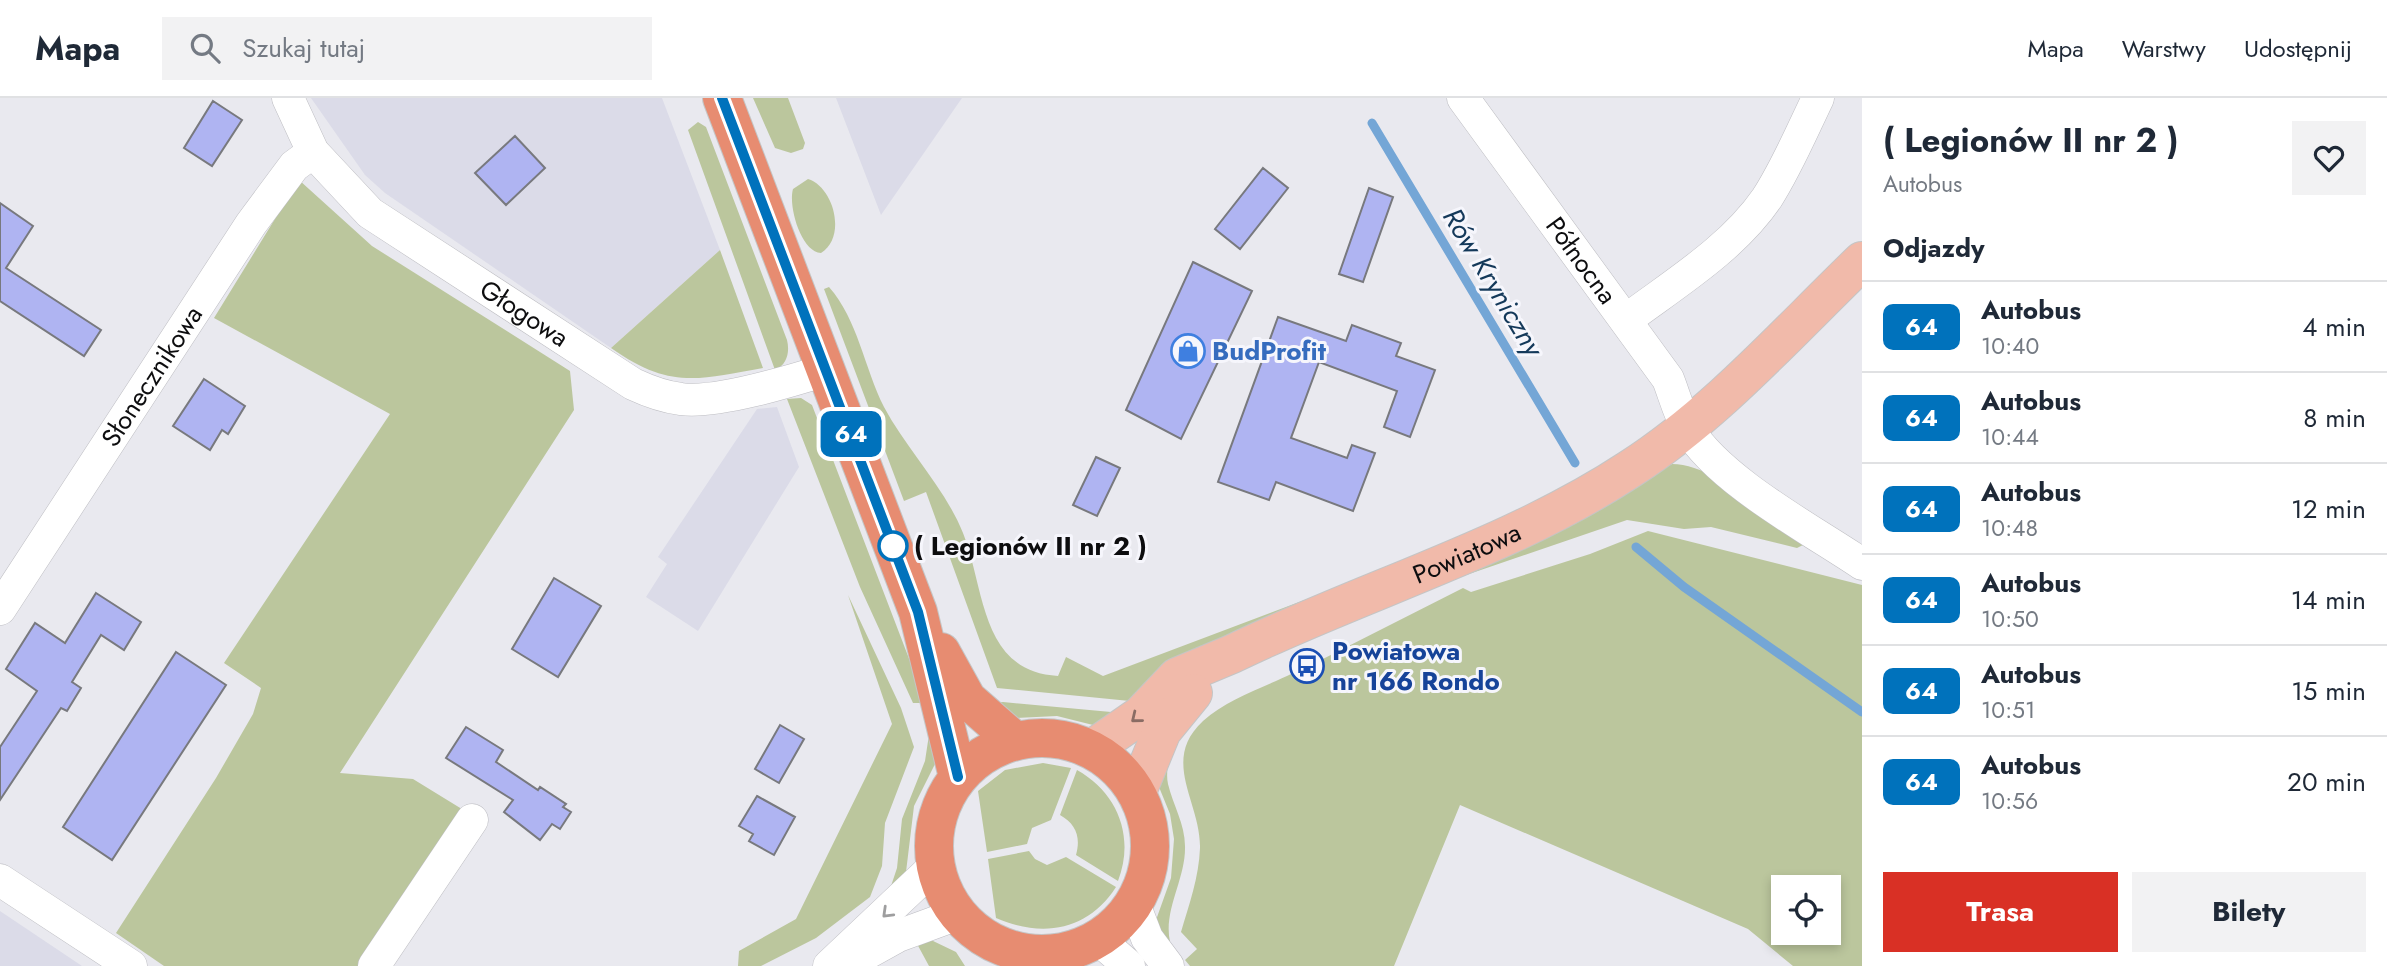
<!DOCTYPE html>
<html lang="pl">
<meta charset="utf-8">
<style>
:root{--surface:#fff;--page:#f2f2f3;--text:#1f2937;--muted:#747a83;--line:#e0e1e3;--accent:#d93025}
body{margin:0;font-family:Jost,sans-serif;background:var(--page);color:var(--text);height:100vh;display:flex;flex-direction:column;font-size:26px;white-space:nowrap}
*{box-sizing:border-box;margin:0}
p{font-size:23px;color:var(--muted)}
.icon{flex:none;width:38px;height:38px;fill:none;stroke:currentColor;stroke-width:2;stroke-linecap:round;stroke-linejoin:round}
.map{position:relative;flex:1;overflow:hidden}
.side{display:flex;flex-direction:column;background:var(--surface);width:525px}
.side>*{flex:none}
.badge{padding:0 14px;border-radius:10px;font-size:24px;line-height:46px}
.tools{position:absolute;left:1771px;top:777px;display:grid;gap:14px}
.tools a{display:grid;place-items:center;width:70px;height:70px;border-radius:0px;background:var(--surface);box-shadow:0 4px 10px #0003;font-size:35px}
.map>.badge{position:absolute;translate:-50% -50%;box-shadow:0 0 0 4px #fff}
h2{padding:0 21px;font-size:26px;line-height:63px}
.round{display:grid;place-items:center;flex:none;width:74px;height:74px;border-radius:0px;background:var(--page)}
.overview{display:flex;align-items:center;justify-content:space-between;height:119px;padding:0 21px}
h1{font-size:33px;font-weight:700;line-height:52px}
.button{display:flex;gap:14px;margin-top:auto;padding:14px 21px}
.button a{flex:1;height:80px;border-radius:0px;background:var(--accent);color:#fff;font-size:28px;font-weight:700;line-height:80px;text-align:center}
.button a+a{background:var(--page);color:var(--text)}
ul{padding:0;list-style:none}
li{display:flex;align-items:center;gap:21px;height:91px;padding:0 21px;border-top:2px solid var(--line)}
li div{flex:1}
li b{display:block;font-size:26px}
li em{font-style:normal}
li .badge{min-width:77px;font-weight:700;text-align:center}
header{display:flex;align-items:center;gap:42px;box-sizing:border-box;height:98px;padding:0 35px;background:var(--surface);border-bottom:2px solid var(--line)}
header strong{font-size:33px}
nav{display:flex;gap:38px;margin-inline-start:auto;font-size:24px}
.search{width:490px;height:63px;background:var(--page);display:flex;align-items:center;gap:18px;box-sizing:border-box;padding:0 24px;border-radius:0px;color:var(--muted);font-size:26px}
main{display:flex;flex:1;min-height:0}
.map>svg:first-child{display:block}
.built{fill:#dbdbe8}
.green{fill:#bbc69d;fill-rule:evenodd}
.lines{fill:none;stroke-linecap:round;stroke-linejoin:round}
.stream{stroke:#74a6d6;stroke-width:9}
.building{fill:#afb4f2;stroke:#78797e;stroke-width:2}
.minor-casing{stroke:#bebec3;stroke-width:33}
.major-casing{stroke:#c5c5c5;stroke-width:40}
.highway-casing{stroke:#c5c5c5;stroke-width:40}
.minor{stroke:#fff;stroke-width:32}
.major{stroke:#f1baaa;stroke-width:38}
.highway{stroke:#e78c71;stroke-width:38}
.oneway{stroke:#8a6c64}
.oneway2{stroke:#9e9e9f}
.line-casing{stroke:#fff;stroke-width:16}
.line{stroke:#0072bc;stroke-width:10}
.stop-dot{fill:#fff;stroke:#0072bc;stroke-width:3.5}
.labels{text-anchor:middle;dominant-baseline:central;stroke-width:6;stroke-linejoin:round;paint-order:stroke}
.street-label{font-size:26px;fill:#0d0d0f;stroke:#f6f6fc}
.shop-label{font-size:26px;font-weight:bold;fill:#366cbe;stroke:#f6f6fc;text-anchor:start}
.stop-label{font-size:26px;font-weight:bold;fill:#0d0d0f;stroke:#f6f6fc;text-anchor:start}
.transit-label{font-size:26px;font-weight:bold;fill:#164399;stroke:#f6f6fc;text-anchor:start}
.water-label{font-size:28px;font-style:italic;fill:#14395a;stroke:#f6f6fc}
</style>
<header>
<strong>Mapa</strong>
<div class="search"><svg class="icon" aria-label="search" viewBox="0 0 24 24"><circle cx="10" cy="10" r="6"/><path d="M15 15l6 6"/></svg>Szukaj tutaj</div>
<nav><a>Mapa</a><a>Warstwy</a><a>Udostępnij</a></nav>
</header>
<main>
<div class="map">
<svg width="1862" height="868" viewBox="0 0 1862 868">
<rect width="100%" height="100%" fill="#e9e9ef"/>
<path class="built" d="M311,0H662L720,152L611,250L385,95L365,77Z
M836,0H962L881,117Z
M777,309L799,369L698,533L646,499L667,466L658,459L757,311Z
M0,813L82,868H0Z"/>
<path class="green" d="M753,0H788L805,45L803,51L791,55L775,50Z
M698,24L706,29L787,242C790,254 787,267 775,272L688,32Z
M808,81C834,89 847,139 821,155C801,154 788,108 793,91Z
M299,82L372,148L570,273L574,312L340,675L413,681L483,724L384,868H164L116,835L216,680L253,616L261,590L224,565L390,316L214,220Z
M720,152L763,270C697,282 669,291 611,250Z
M829,189C858,222 864,269 884,309C907,352 945,390 963,435C985,490 980,574 1058,578L1066,559L1103,578L1331,492L1140,604L997,590L926,394L904,403L824,191Z
M801,300L812,307L926,605H913L860,489L787,301Z
M1672,366C1716,366 1770,420 1805,446L1797,450L1711,429L1684,431L1627,422L1437,487Z
M1648,433L1862,487V868H1793L1748,831L1460,707L1394,868H1190L1185,862L1197,851L1181,834C1189,807 1199,779 1200,750C1201,704 1160,663 1203,623C1227,601 1265,589 1293,575L1298,583L1316,574L1313,566L1463,490L1471,494L1590,456ZM1829,789V835H1783V789Z
M848,497L901,610L914,649L885,725L882,768L870,799L816,840L761,868H738L739,853L796,821L892,626Z
M1003,604L1122,615L1093,627L1057,618L1015,620L984,606Z
M930,630L935,666L914,708L906,774L887,800L897,770L902,721L925,663Z
M1169,659C1168,667 1166,677 1168,686C1173,707 1185,726 1185,748C1186,781 1163,812 1170,844L1164,849L1156,822L1171,780L1174,741L1170,716L1159,689Z
M1043,665L1071,670L1051,722L1032,730L1027,746L987,754L978,693L1005,672Z
M1077,672C1118,695 1135,739 1118,783L1076,757C1081,739 1076,726 1060,717Z
M1029,753L1035,761L1047,767L1066,759L1116,789C1088,833 1042,840 996,820L988,761Z
M931,842L956,854L965,868H929L916,844Z"/>
<g class="lines">
<path class="stream" d="M1372,25L1575,365
M1636,449L1684,489L1862,614"/>
</g>
<path class="building" d="M213,3L242,22L212,68L184,50Z
M515,38L545,70L506,107L475,75Z
M1263,70L1288,90L1240,151L1215,131Z
M1369,90L1393,99L1363,184L1339,176Z
M0,105L33,128L6,170L101,232L84,258L0,203Z
M1193,164L1252,193L1181,341L1126,312Z
M1278,219L1346,243L1352,227L1401,245L1396,258L1435,272L1410,339L1384,329L1397,293L1319,264L1291,340L1347,360L1352,347L1375,355L1353,413L1276,384L1269,402L1218,384Z
M204,281L245,308L228,336L222,332L210,352L173,328Z
M1096,359L1120,370L1097,418L1073,407Z
M554,480L601,508L558,579L512,551Z
M96,495L141,524L124,552L101,537L72,584L81,590L67,613L61,610L0,702V649L37,593L6,571L35,525L65,545Z
M176,554L226,587L112,762L63,729Z
M780,627L804,641L779,685L755,671Z
M466,629L503,652L496,664L538,692L540,689L566,706L563,709L571,714L560,731L552,726L540,742L504,714L513,702L446,660Z
M757,698L795,719L774,757L749,743L753,736L739,728Z"/>
<g class="lines">
<g class="minor-casing">
<g id="minor">
<path id="s1" d="M288,0L313,54L370,115L633,286C648,293 664,299 681,301C716,306 791,283 826,272"/>
<path id="s2" d="M1463,0L1668,281C1674,296 1679,316 1688,331C1720,383 1810,431 1862,466"/>
<path d="M1626,222C1674,186 1732,151 1767,100C1787,69 1802,33 1818,0"/>
<path id="s3" d="M0,511L251,126L294,68L313,54"/>
<path d="M0,782L131,868"/>
<path d="M1134,806L1147,840L1168,868"/>
<path d="M1098,841L1129,868"/>
<path d="M853,863L898,838L958,816"/>
<path d="M374,868L472,722"/>
<path d="M829,868L936,767"/>
</g>
</g>
<g class="major-casing">
<g id="major">
<path id="s4" d="M1092,651L1141,617L1177,579L1232,556C1361,493 1510,450 1630,371C1717,315 1788,234 1862,163"/>
<path d="M1137,694L1162,633L1193,595"/>
</g>
</g>
<g class="highway-casing">
<path id="highway" d="M722,0L918,514L958,679
M941,554L967,601L1015,643
M934 748a108 108 0 1 1 216 0a108 108 0 1 1-216 0Z"/>
</g>
<use href="#minor" class="minor"/>
<use href="#major" class="major"/>
<use href="#highway" class="highway"/>
</g>
<defs><path id="oneway-chevron" d="M-2-3.5L2.5 0L-2 3.5" fill="none" stroke-width="1.6" stroke-linecap="round" stroke-linejoin="round" transform="scale(1.75)"/></defs>
<use class="oneway" href="#oneway-chevron" transform="translate(1136 620) rotate(141)"/>
<use class="oneway2" href="#oneway-chevron" transform="translate(887 815) rotate(136)"/>
<g class="lines">
<g class="line-casing">
<path id="line" d="M722,0L918,514L958,679"/>
</g>
<use href="#line" class="line"/>
</g>
<defs>
<g id="shop-ring" transform="scale(1.75)"><circle r="9.5" fill="#f6f6fc" stroke="#3f7fe0" stroke-width="1.5"/><path d="M-5-2.5h2.3a2.7 3.5 0 0 1 5.4 0H5L5.5 6h-11ZM-1.5-2.5h3a1.5 2.3 0 0 0-3 0Z" fill="#3f7fe0"/></g>
<g id="bus-ring" transform="scale(1.75)"><circle r="9.5" fill="#f6f6fc" stroke="#1a4fb4" stroke-width="1.5"/><path d="M-5-6H5V4H4V6H2V4H-2V6H-4V4H-5ZM-3.5-4V0h7V-4ZM-3.5 1.2v1.5H-2V1.2ZM2 1.2v1.5H3.5V1.2Z" fill="#1a4fb4"/></g>
</defs>
<g fill-rule="evenodd">
<use href="#shop-ring" x="1188" y="253"/>
<use href="#bus-ring" x="1307" y="568"/>
</g>
<circle class="stop-dot" cx="893" cy="448" r="14"/>
<g class="labels">
<g class="street-label">
<text stroke="none"><textPath href="#s2" startOffset="201">Północna</textPath></text>
<text stroke="none"><textPath href="#s1" startOffset="327">Głogowa</textPath></text>
<text stroke="none"><textPath href="#s3" startOffset="278">Słonecznikowa</textPath></text>
<text stroke="none"><textPath href="#s4" startOffset="427">Powiatowa</textPath></text>
</g>
<g class="shop-label">
<text x="1212" y="253">BudProfit</text>
</g>
<g class="stop-label">
<text x="914" y="448">( Legionów II nr 2 )</text>
</g>
<g class="transit-label">
<text x="1332" y="553">Powiatowa<tspan x="1332" dy="30">nr 166 Rondo</tspan></text>
</g>
<g class="water-label">
<text transform="translate(1493 184) rotate(59)">Rów Kryniczny</text>
</g>
</g>
</svg>
<div class="tools">
<a><svg class="icon" aria-label="locate" viewBox="0 0 24 24"><circle cx="12" cy="12" r="6"/><path d="M12 2v4M12 18v4M2 12h4M18 12h4"/></svg></a>
</div>
<b class="badge" style="left:851px;top:336px;background:#0072bc;color:#fff">64</b>
</div>
<section class="side">
<div class="overview"><div><h1>( Legionów II nr 2 )</h1><p>Autobus</p></div><a class="round"><svg class="icon" aria-label="heart" viewBox="0 0 24 24"><path d="M12 20l-8-8c-3-5 5-10 8-4 3-6 11-1 8 4z"/></svg></a></div>
<h2>Odjazdy</h2>
<ul>
<li><span class="badge" style="background:#0072bc;color:#fff">64</span><div><b>Autobus</b><p>10:40</p></div><em>4 min</em></li>
<li><span class="badge" style="background:#0072bc;color:#fff">64</span><div><b>Autobus</b><p>10:44</p></div><em>8 min</em></li>
<li><span class="badge" style="background:#0072bc;color:#fff">64</span><div><b>Autobus</b><p>10:48</p></div><em>12 min</em></li>
<li><span class="badge" style="background:#0072bc;color:#fff">64</span><div><b>Autobus</b><p>10:50</p></div><em>14 min</em></li>
<li><span class="badge" style="background:#0072bc;color:#fff">64</span><div><b>Autobus</b><p>10:51</p></div><em>15 min</em></li>
<li><span class="badge" style="background:#0072bc;color:#fff">64</span><div><b>Autobus</b><p>10:56</p></div><em>20 min</em></li>
</ul>
<div class="button"><a>Trasa</a><a>Bilety</a></div>
</section>
</main>
